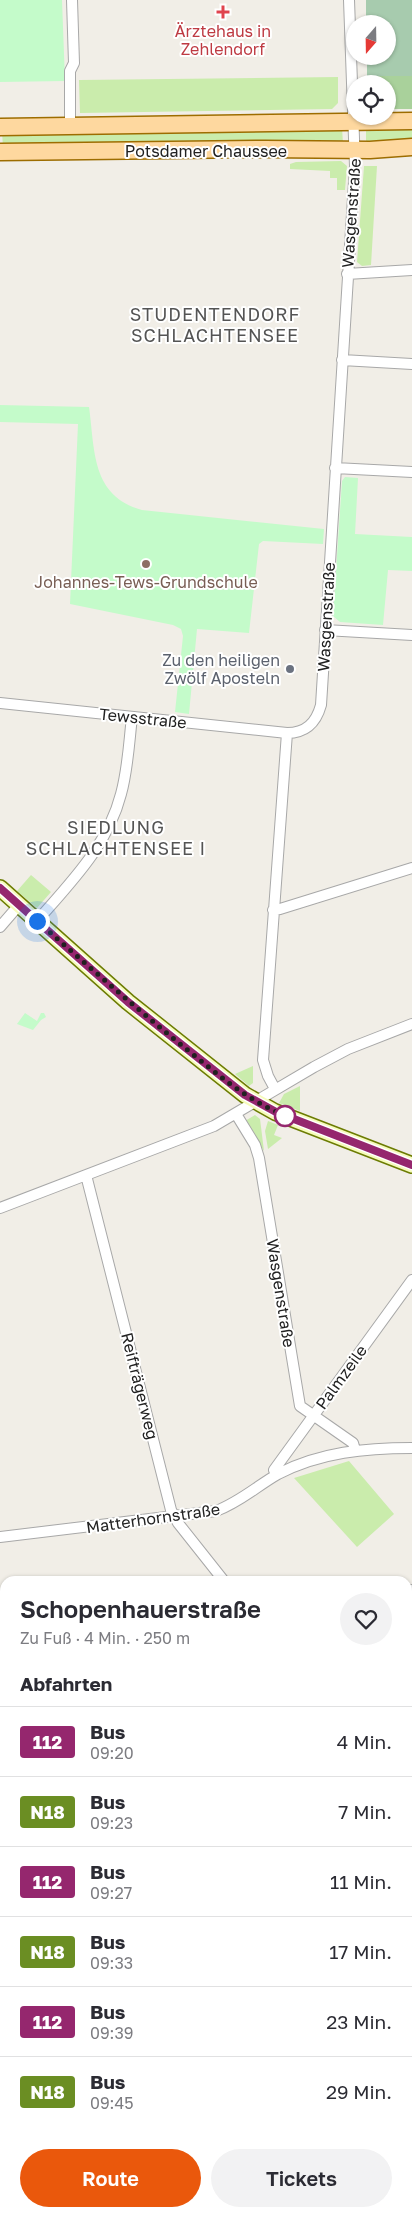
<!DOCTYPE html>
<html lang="de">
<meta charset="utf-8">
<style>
:root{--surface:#fff;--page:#f2f2f3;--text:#2b2b33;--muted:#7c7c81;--line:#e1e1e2;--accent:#ea580c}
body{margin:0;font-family:"Golos Text",sans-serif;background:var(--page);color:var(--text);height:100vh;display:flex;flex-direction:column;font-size:19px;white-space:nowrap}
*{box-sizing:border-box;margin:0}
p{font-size:16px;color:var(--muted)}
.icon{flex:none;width:28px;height:28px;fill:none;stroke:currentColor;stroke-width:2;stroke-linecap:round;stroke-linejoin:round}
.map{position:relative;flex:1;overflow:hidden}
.side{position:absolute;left:0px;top:1576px;width:412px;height:641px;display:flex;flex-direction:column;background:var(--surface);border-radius:15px 15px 0 0;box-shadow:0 1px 4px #0004}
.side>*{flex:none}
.badge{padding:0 10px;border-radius:4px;font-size:18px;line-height:32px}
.needle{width:32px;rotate:200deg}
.tools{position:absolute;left:346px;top:15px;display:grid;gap:10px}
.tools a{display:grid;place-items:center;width:50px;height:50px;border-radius:50%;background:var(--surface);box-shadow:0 1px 4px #0004;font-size:25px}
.you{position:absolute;width:25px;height:25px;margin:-12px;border:4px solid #fff;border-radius:50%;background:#1a73e8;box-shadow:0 0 0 8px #1a73e833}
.map>.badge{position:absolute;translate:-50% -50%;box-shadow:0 0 0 2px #fff}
h2{padding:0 20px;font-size:19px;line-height:45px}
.round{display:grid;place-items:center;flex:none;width:52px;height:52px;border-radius:26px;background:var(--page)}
.overview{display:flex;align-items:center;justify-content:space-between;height:85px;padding:0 20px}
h1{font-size:24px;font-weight:600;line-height:38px}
.primary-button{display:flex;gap:10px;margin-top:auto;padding:10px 20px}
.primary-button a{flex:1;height:58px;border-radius:30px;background:var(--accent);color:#fff;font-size:20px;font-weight:600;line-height:58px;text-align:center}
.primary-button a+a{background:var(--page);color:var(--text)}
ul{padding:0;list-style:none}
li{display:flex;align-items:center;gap:15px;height:70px;padding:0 20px;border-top:1px solid var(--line)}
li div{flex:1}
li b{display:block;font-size:19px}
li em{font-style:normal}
li .badge{min-width:55px;font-weight:700;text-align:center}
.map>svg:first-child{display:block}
.grass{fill:#caecac}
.forest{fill:#a9d19b}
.cemetery{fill:#a7cbae}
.park{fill:#c4fbca}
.water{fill:#a7d1df}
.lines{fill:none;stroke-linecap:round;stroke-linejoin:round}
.minor-casing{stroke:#a8a8a8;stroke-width:12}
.secondary-casing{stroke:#6c7c03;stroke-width:18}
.primary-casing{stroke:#9d6d00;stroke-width:19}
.minor{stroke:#fff;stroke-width:10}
.secondary{stroke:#f6fbbb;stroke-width:15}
.primary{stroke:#fed89f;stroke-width:16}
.tram{stroke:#6f6f6f;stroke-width:1}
.rail-casing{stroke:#6f6f6f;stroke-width:4.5}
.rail{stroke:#fff;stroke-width:2.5;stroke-dasharray:8;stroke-linecap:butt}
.line-casing{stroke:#fff;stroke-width:11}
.line{stroke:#95276e;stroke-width:8}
.walk{stroke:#212121;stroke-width:5;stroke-dasharray:0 9}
.health-dot{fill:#e0444e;stroke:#fff;stroke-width:2}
.education-dot{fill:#8d6e63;stroke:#fff;stroke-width:2}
.worship-dot{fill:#6b7280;stroke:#fff;stroke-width:2}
.stop-dot{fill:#fff;stroke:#95276e;stroke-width:2.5}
.labels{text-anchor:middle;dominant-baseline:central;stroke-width:4;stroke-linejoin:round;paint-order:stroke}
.health-label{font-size:16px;fill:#be3a42;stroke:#fff}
.street-label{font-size:16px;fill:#212121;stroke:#fff}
.education-label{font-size:16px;fill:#785e54;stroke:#fff}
.worship-label{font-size:16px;fill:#5b616d;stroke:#fff;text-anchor:end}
.neighbourhood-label{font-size:18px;letter-spacing:1px;fill:#545454;stroke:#fff}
</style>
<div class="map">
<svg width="412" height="2217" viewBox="0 0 412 2217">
<rect width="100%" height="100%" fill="#f1eee7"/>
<path class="grass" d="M338,77V103L332,109L80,113L79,80Z
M366,126H412V143L366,144Z
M342,127L343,144L3,148L2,131Z
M341,161L347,166L345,190H337V178H330V171L290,169V164L296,162Z
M364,166H377L371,265L362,266L357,262Z
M31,875L51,892L37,908L17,891Z
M253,1066V1083L249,1086L235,1074Z
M300,1086V1111L279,1103L284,1094Z
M255,1115L260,1119L264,1151L245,1121Z
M268,1121L278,1125L274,1135L282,1138L268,1149L265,1131Z
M349,1461L394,1514L357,1547L294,1478Z"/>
<path class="forest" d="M367,76H412V109H388V84H367Z
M0,2184L5,2187V2212L52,2213L58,2217H0Z"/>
<path class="cemetery" d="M366,0H412V76H367V56H388V24H366Z"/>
<path class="park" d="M0,0H62L65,81L0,82Z
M0,405L89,407C95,450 91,496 142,510L324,529L323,544L263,541L259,544L249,633L197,629L189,714L175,712L183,636L181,629L173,625L70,604L78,424L0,422Z
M345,477L358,478L355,534L412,537V571L388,570L383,625L340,622L333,616L342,481Z
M25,1013L37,1021L41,1013H44L46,1017L41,1020L33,1030L17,1024Z
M0,1786H5V1819H0Z
M0,1935H5V2038L0,2036Z
M412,2011V2065L408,2066V2012Z"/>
<path class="water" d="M0,2036L5,2038V2187L0,2184Z
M412,2065V2217H58L52,2213L408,2212V2066Z"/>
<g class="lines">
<g class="minor-casing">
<path id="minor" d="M70,126V71L74,63L72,0
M347,274L412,270
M342,360L412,364
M335,468L412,472
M325,630L412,635
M0,703L287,733C306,733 316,723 321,705L355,166L349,0
M273,910L280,909L412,868
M37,921C71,882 108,845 121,794C128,769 129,742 132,717
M0,927L19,905
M275,1089L268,1076L263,1060L287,733
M236,1114L255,1145L259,1158L300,1406L353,1443L355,1450
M86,1175L171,1510L178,1523L224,1581
M0,1208L214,1126L314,1067L348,1049L412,1024
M276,1475L274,1470L412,1280
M0,1537L216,1511C240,1502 257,1486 278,1474C320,1452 366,1448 412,1448
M408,1591L412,1590
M0,1777H5
M408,1796L412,1795
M408,1838L412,1837
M0,1869L5,1868
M408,1966L412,1965"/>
</g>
<g class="secondary-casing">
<path id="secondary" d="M0,888L128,1002L245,1095L275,1112L412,1165"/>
</g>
<g class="primary-casing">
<path id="primary" d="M0,127L412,121
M0,152L265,149L370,150L412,147"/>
</g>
<use href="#minor" class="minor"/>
<use href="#secondary" class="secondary"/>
<use href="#primary" class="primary"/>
<path class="tram" d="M408,1824L412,1823
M0,1830H5
M0,1847H5"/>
<g class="rail-casing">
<path id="rail" d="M408,1813L412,1812
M0,1824H5"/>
</g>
<use href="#rail" class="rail"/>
</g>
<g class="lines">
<g class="line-casing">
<path id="line" d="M0,888L128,1002L245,1095L276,1112L412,1165"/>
</g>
<use href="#line" class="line"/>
<path class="walk" d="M37,921C87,965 138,1010 190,1052C221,1077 250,1102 288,1117L285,1116"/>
</g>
<path class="health-dot" d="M220.5 4.5h5v5h5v5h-5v5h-5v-5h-5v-5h5z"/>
<circle class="education-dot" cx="146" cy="564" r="5"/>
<circle class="worship-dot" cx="290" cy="669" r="5"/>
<circle class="stop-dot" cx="285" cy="1116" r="10"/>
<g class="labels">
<g class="health-label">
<text x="223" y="31">Ärztehaus in<tspan x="223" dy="18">Zehlendorf</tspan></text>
</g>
<g class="street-label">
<text x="206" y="151">Potsdamer Chaussee</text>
<text transform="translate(351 213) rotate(-86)">Wasgenstraße</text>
<text transform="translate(326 617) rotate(-87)">Wasgenstraße</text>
<text transform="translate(143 718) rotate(6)">Tewsstraße</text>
<text transform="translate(281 1293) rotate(81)">Wasgenstraße</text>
<text transform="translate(341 1377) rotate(-54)">Palmzeile</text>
<text transform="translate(140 1386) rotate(76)">Reifträgerweg</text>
<text transform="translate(153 1518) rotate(-8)">Matterhornstraße</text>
</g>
<g class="education-label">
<text x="146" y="582">Johannes-Tews-Grundschule</text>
</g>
<g class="worship-label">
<text x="280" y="660">Zu den heiligen<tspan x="280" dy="18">Zwölf Aposteln</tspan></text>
</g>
<g class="neighbourhood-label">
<text x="215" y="314">STUDENTENDORF<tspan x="215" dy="21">SCHLACHTENSEE</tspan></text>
<text x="116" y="827">SIEDLUNG<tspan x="116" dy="21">SCHLACHTENSEE I</tspan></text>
</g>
</g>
</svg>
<div class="tools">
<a><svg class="needle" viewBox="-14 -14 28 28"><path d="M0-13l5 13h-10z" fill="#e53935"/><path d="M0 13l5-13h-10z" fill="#7c7c81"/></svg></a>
<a><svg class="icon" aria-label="locate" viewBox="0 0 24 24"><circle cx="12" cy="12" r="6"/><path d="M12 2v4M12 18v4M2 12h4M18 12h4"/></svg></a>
</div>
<div class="you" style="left:37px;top:921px"></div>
<section class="side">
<div class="overview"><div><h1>Schopenhauerstraße</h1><p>Zu Fuß · 4 Min. · 250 m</p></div><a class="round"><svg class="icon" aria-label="heart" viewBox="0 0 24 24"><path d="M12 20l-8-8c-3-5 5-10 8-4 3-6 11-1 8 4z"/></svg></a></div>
<h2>Abfahrten</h2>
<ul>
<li><span class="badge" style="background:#95276e;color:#fff">112</span><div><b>Bus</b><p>09:20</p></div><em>4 Min.</em></li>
<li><span class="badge" style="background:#6b8e23;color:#fff">N18</span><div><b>Bus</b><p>09:23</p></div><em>7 Min.</em></li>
<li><span class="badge" style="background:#95276e;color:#fff">112</span><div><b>Bus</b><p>09:27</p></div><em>11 Min.</em></li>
<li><span class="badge" style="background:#6b8e23;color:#fff">N18</span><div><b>Bus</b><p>09:33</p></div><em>17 Min.</em></li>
<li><span class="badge" style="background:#95276e;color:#fff">112</span><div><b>Bus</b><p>09:39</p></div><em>23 Min.</em></li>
<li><span class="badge" style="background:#6b8e23;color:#fff">N18</span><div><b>Bus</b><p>09:45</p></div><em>29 Min.</em></li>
</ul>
<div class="primary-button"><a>Route</a><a>Tickets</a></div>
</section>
</div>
